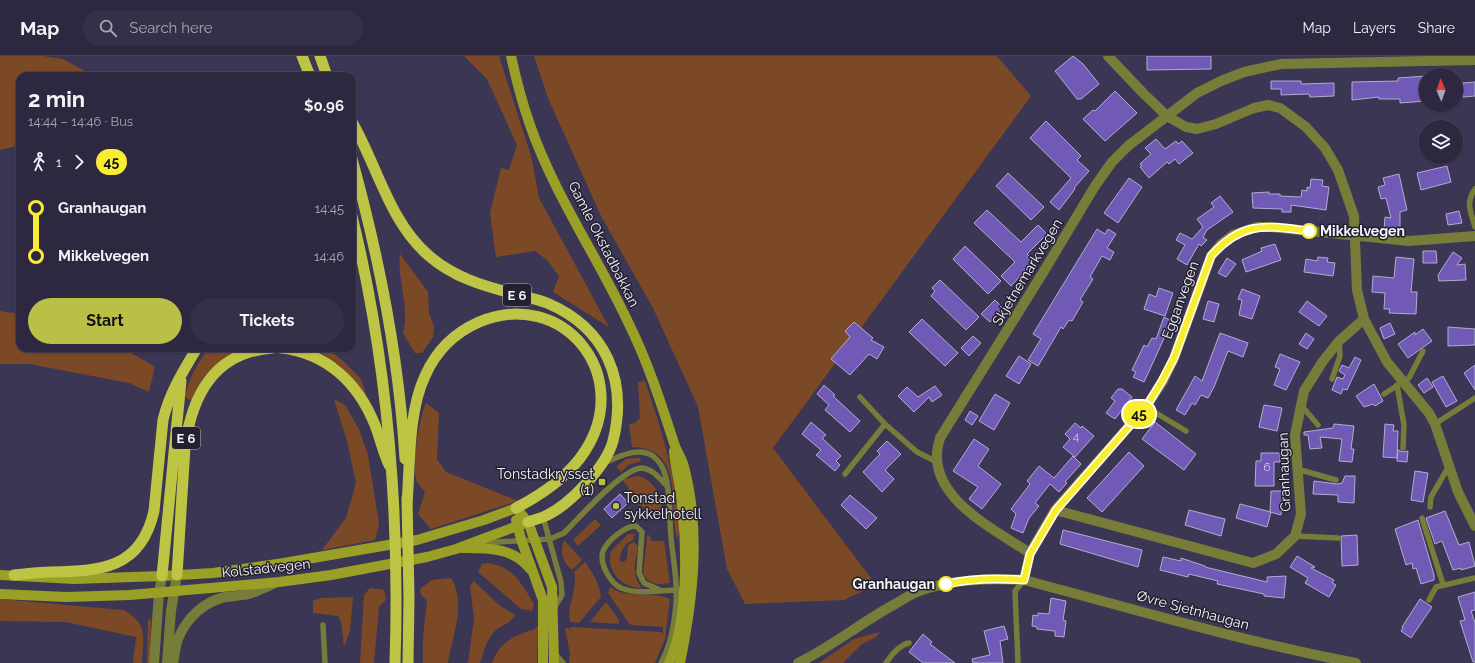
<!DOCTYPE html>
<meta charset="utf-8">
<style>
:root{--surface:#2d2840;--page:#353047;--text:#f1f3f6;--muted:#a7a6b1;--line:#484459;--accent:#bac045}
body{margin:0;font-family:Raleway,sans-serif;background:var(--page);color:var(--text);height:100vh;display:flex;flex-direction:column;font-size:15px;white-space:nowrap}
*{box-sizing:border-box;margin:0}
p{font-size:13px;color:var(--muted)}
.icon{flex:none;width:22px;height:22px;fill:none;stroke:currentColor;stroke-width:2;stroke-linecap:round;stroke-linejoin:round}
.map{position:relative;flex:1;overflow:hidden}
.panel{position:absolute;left:16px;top:16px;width:340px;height:280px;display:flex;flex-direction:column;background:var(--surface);border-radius:12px;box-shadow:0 1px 3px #0004,0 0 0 1px var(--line)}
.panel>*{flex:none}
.badge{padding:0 8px;border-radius:13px;font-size:14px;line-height:26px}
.needle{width:26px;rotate:358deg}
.controls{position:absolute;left:1419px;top:12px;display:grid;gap:8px}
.controls a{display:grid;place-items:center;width:44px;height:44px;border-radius:50%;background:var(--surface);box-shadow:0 1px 3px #0004,0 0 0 1px var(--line);font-size:20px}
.map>.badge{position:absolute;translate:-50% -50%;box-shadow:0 0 0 2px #fff}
.legs{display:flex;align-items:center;gap:6px;height:44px;padding:0 12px;font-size:13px}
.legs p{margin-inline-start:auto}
.head{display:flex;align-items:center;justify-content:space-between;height:68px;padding:0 12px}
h1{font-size:22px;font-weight:700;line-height:30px}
.primary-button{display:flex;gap:8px;margin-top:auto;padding:8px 12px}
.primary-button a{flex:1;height:46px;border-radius:24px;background:var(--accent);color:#111;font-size:16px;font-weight:700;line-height:46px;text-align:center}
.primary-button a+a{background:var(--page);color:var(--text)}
ul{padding:0 12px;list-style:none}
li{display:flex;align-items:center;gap:14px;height:48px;font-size:15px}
li i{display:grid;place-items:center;width:6px;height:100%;margin:0 5px;background:currentColor}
li i::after{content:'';width:10px;height:10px;margin:-5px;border:3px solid;border-radius:50%;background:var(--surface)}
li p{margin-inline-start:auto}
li:first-child i{background:linear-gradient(#0000 50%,currentColor 0)}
li:last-child i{background:linear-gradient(currentColor 50%,#0000 0)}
header{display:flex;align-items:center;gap:24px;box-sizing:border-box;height:56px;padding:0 20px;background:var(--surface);border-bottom:1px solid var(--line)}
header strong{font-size:19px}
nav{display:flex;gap:22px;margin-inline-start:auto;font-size:14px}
.search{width:280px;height:36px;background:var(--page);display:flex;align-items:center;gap:10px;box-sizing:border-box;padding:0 14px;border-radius:22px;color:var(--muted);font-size:15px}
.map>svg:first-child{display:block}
.green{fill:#7c4927}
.building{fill:#705ab6;stroke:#b1acd1}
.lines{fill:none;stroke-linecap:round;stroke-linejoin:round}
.service{stroke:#787c39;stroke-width:5.5}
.minor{stroke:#787c39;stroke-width:10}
.tertiary{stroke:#787c39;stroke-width:10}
.secondary{stroke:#9a9f26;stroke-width:10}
.trunk{stroke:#bec443;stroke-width:11}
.line-1-casing{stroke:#fff;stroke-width:9}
.line-1{stroke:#f9ed32;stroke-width:6}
.stop-1-dot{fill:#fff;stroke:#f9ed32;stroke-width:2}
.poi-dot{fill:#bac045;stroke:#23202f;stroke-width:1.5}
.labels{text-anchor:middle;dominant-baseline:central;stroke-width:3;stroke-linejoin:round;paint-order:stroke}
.number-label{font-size:12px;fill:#d4ceea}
.shield{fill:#23202f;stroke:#b6b4be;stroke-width:1}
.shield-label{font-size:13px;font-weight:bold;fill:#f5f4fc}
.stop-label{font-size:14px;font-weight:bold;fill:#f5f4fc;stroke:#23202f;text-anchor:start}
.street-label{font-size:14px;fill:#f5f4fc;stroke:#23202f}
.poi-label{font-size:14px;fill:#f5f4fc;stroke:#23202f;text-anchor:end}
</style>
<header>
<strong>Map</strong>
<div class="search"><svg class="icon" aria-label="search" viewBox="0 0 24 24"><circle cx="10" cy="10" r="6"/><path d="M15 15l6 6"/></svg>Search here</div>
<nav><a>Map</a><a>Layers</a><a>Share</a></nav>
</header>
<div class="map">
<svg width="1475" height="607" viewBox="0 0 1475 607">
<rect width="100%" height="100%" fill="#3c3655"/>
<path class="green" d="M0,0H43L63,3L94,20H20V89L0,94Z
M464,0H499L532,103L539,142L609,271L553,236L559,220L547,204L535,195L496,201L490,157L501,112L509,114L517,89L487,23Z
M534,0H997L1031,40L773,392L876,529L844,544L745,548L727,513L698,351L653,252L601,160L548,42Z
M400,198L428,236L429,257L434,271L433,281L422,297H415L403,277C410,251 397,225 400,198Z
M0,255L20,258V292H122L154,310C154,319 151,326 149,336L129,327L30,308H0Z
M209,292H246C222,301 200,318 192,344L187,343L185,340C189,322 198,306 209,292Z
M307,292H327L344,306L361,323L367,341C352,318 333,300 307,292Z
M645,325C659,367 672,406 677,450C679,461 682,472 677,483C668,450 686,392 632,391L629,368L635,367L640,362L638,326Z
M334,343L345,349L359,373L368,399L379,468L375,484L322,494L346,462L356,427L347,385Z
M426,347L439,357L437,403L446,416L518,445L431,473L418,458L425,436C422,432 417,428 416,424C412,404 419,365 426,347Z
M633,402H640L641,405L628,409L621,416L616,411L626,403Z
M638,420C653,424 662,438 662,454H658L657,458L639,449L627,436L629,432L623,425L624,423Z
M595,463L601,469L578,490L573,484Z
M628,478H635L633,484C624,488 620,495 620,505L624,506L627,502L628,489L634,486L638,491C635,507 631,519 642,532C623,533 605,515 611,495Z
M650,479L651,485H664L670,527C659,529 648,529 643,517L647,483V480Z
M564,484L582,504L572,514C562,505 560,497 564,484Z
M585,506C592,515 600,529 601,541L579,567L570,566C566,550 579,532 574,516Z
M487,507C513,510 522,528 534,548L532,555L521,553L478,516L482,508Z
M451,522C467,548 452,580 448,607H423V581L427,544L421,539L420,533L432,524Z
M474,525L500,550L515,559C511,567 504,568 497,573C487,582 484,594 480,607H468L474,562L470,530Z
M610,531C628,544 651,534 670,543L665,583L655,607H569L570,597L565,573L568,572L572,576L570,571L662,576L660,579L663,577V571L631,569L628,566L608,537Z
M370,532L384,534L386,544L379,551L374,607H360L364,539Z
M353,541L350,575L344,591L341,565L338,560L313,557V545L321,542Z
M0,543L123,554C149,567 143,582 142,607H133L136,581L66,566L0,565Z
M605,547H607L619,564V568L590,566Z
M151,563L150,607H147L148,564Z
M538,570L537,607H492C499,587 512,581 531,574L532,575Z
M880,576L876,581L862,588L843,607H819L854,583Z"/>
<path class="building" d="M1073,0L1083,8L1099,28L1081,43H1077L1055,15Z
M1147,0H1211V13L1147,14Z
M1426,20V45L1400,47V43H1379V41L1352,44V26L1398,25V22Z
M1271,25H1301V28L1334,27V40L1310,41L1309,38L1281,39V33H1271Z
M1475,26V40L1463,41V27Z
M1115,35L1137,57L1105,85L1083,63L1093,54L1095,55Z
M1046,65L1081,100L1077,104L1089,115L1074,132L1075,133L1059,154L1050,146L1071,122L1030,82Z
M1156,83L1165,93L1176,85L1178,88L1182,85L1193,97L1179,108L1175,103L1169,108L1167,106L1149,122L1140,111L1142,109L1140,108L1151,98L1145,92Z
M1447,110L1451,126L1421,134L1417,117Z
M1008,117L1044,151L1031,164L996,130Z
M1399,118L1407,154L1400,156V178L1395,177L1394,174H1384L1385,161L1391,162L1386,142L1381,143L1378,131L1385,129L1383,122Z
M1129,122L1142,131L1118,167L1104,157Z
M1311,123L1323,124L1322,130L1329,131L1326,154L1291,149V156H1282V153L1253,152L1252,137L1269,136V138H1280V140L1301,141L1302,134L1307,135V131L1310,132Z
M1220,140L1233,156L1207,174L1203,181L1207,184L1201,190L1199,188L1187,209L1177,203L1185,189L1176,184L1180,177L1192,183L1203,171L1197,163L1214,151L1211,147Z
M987,154L1021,186L1038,169L1047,178L1027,198L1034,205L1011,230L1001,220L1015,206L974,167Z
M1459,155L1462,167L1448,169L1446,158Z
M1097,173L1105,178L1108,173L1116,178L1107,192L1114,196L1110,204L1102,200L1090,221L1093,223L1080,244L1083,246L1072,265L1069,264L1063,273L1061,271L1038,310L1028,304L1041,283L1033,278Z
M1275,188L1281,204L1246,216L1242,204L1262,195L1261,192Z
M965,190L1001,225L988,238L953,203Z
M1423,195H1436L1437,207H1423Z
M1453,196L1462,202L1457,209L1465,208L1466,224L1439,225L1438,219Z
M1318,201L1328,202L1327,206L1335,207L1333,220L1304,216L1306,203L1317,205Z
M1396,201L1414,203L1411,236H1417L1416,258L1389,257L1390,253H1384L1385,237L1372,236L1373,220L1394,222Z
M1227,202L1236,208L1226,221L1218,217Z
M940,224L979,261L966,274L931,240L935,235L932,232Z
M1159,232L1173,237L1165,260L1144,253L1149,238L1156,241Z
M1242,233L1260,240L1252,263L1239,259L1242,244L1238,243Z
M995,244L1003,252L990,266L981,258Z
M1208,245L1219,248L1214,266L1203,263Z
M1307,245L1327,260L1319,270L1299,256Z
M1164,261L1172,265L1144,326L1133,321L1136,316L1132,314L1144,289L1147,291L1152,282L1156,283Z
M922,263L958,297L945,310L909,276Z
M854,266L873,282L871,284L884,291L877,303L869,298L850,319L831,303L850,281L845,275Z
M1390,267L1395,278L1384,283L1380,272Z
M1448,271L1475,273V289L1448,290Z
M1423,273L1432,285L1408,302L1398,288L1415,276V279Z
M1220,277L1248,287L1243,301L1228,295L1214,331L1208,342L1201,339L1195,349L1192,347L1185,359L1176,354L1195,320L1202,325Z
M1306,277L1314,283L1307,293L1299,288Z
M973,280L981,287L969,300L961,292Z
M1280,298L1300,306L1286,334L1274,329L1280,313L1275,311Z
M1019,300L1031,308L1019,328L1006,320Z
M1355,301L1361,304L1347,334L1343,333L1341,338L1332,334L1337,321L1343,323L1345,319L1339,315L1342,309L1349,312Z
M1475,309V334L1464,317Z
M1443,320L1457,345L1446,351L1432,326Z
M1427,322L1433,331L1424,337L1418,329Z
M1374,328L1383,345L1375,350L1373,348L1364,351L1356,340Z
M824,329L835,339L833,340L860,365L850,376L825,354L829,349L817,338Z
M935,330L942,339L932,346L929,341L914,356L898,340L907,331L918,341Z
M1118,333H1122L1132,341L1115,363L1106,357L1115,345L1111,342Z
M995,338L1010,347L994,374L979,365Z
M1264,349L1282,352L1277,375L1259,371Z
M970,355L978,360L972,369L965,364Z
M811,366L826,379L822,382L841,400L836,405L840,409L835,415L816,399L821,394L802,378Z
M1155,366L1196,398L1184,414L1142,383Z
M1075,367L1081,372L1082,370L1094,380L1075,401L1063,391L1070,383L1065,378Z
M1334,368L1354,370L1351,393H1354L1352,406L1339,405L1342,383L1320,381L1322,392L1310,393L1308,379H1304V376L1333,372Z
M1385,368L1394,369L1393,375H1398L1397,402L1383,401Z
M974,383L989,393L978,410L1001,428L982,453L969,443L978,431L953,415Z
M887,385L901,398L885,414L894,423L882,436L863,416L880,398L877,395Z
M1398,394L1403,396L1408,395L1407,406L1397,405Z
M1129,396L1144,410L1102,456L1087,442Z
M1261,397H1280V406H1274V430H1255L1256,405H1261Z
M1073,400L1081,408L1065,426L1067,427L1059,436L1050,428L1035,447L1039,450L1029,462L1023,477L1011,472L1016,458L1011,453L1030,428L1027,425L1039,410L1054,422Z
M1415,415L1428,417L1423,446L1411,444Z
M1345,420H1355L1354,447L1338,446V439L1313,438L1314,425L1337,428L1342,427Z
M1271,435H1283L1281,459L1270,456Z
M620,438L628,447L612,462L604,453Z
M850,439L877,462L866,473L841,449Z
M1240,448L1271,456L1267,471L1236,462Z
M1189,454L1225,463L1221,480L1185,469Z
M1445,455L1459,489L1469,486L1475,510L1461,514V512L1453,514L1442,485L1435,488L1426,462Z
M1418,464L1434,519V524L1421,528L1416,512L1413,513L1412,507L1406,509L1395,473Z
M1063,474L1142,494L1138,511L1060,488Z
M1357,479L1358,509L1342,510L1341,480Z
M1297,500L1315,511L1311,512L1334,524L1332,527L1336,529L1329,541L1305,527L1308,522L1290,511Z
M1163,501L1181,505V502L1205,510V511L1267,526V521L1286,520L1284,542L1264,540V538L1217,528L1218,525L1189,518L1188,521L1160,514Z
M1475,536V554L1471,555L1475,567V606H1473L1460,565L1465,564L1458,541Z
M1051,542L1066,545L1063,564L1066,565L1064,581L1055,580V575L1037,573V571L1032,570L1033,559L1038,560V557L1049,558Z
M1420,543L1432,551L1411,582L1401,575L1403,572L1402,571Z
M1004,570L1008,583L1000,585L1003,607H973L972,603L990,599L984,575Z
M923,578L932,586L930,588L955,607H923L909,596Z"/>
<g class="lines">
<path class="service" d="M1475,133C1465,147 1471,156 1475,171
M1332,323L1340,300L1339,285
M1397,329L1404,369L1403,392
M1384,338L1409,322L1423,295
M860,341L885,368L917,396L937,406
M1301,349L1318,369
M1146,351L1186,375
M1435,368L1475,342
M604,407C618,401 638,390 653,400C659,405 663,411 665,418C671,438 669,461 671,481C673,504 678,525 676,548C674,569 671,588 661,607
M1297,413L1336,424
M845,418L885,368
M1430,451L1431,441L1449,410
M543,461L561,526L562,539L554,552
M1422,462L1443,528
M1295,480L1338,482
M482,487L550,483L564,477C579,462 623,412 642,412C653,413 660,423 667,430
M660,534L644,527L639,517L642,476L636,470C625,470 608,484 603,495C599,507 610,527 621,532C639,539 660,534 679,534
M1429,544L1436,531L1475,522
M323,569L325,607
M553,595L563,607
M886,607C892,598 899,589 909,587
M1018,607L1015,535L1024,524"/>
<path class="minor" d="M1108,0L1143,37L1167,60L1186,71L1197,73L1216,68L1254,52L1268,49L1280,52L1306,71L1325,92L1338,114L1354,160L1357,234L1364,263L1387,306L1429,357L1435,368L1458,436L1475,470
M1055,454L1253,507L1276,498L1295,480L1301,458L1295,379L1304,335L1323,305L1339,285L1364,263
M1030,497C992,472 921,438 940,382L1044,215L1095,130L1112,106L1128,90L1197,37L1221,25L1244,16L1281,8L1475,4
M1024,524L1030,497L1055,454L1146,351L1163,325L1174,302L1211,200L1221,188L1233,179L1257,171H1270L1409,185L1475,180"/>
<path class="tertiary" d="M154,607L159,537L162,520
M167,607L171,555L177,519
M173,607C175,599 175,591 178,583C186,563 203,546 225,541C233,540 241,540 249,538C258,535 266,531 275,527
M798,607C833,590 863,565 897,547C904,543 911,538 919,535C953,523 989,522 1024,524C1134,553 1244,586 1356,607"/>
<path class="secondary" d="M511,0C516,23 522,46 530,69C554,138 597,200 628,266C647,304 660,344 673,384C675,393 682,402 684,411C701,475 693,543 680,607
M516,452L528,466L552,531L554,607
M516,464L521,483L543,544V607
M462,492C487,492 513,491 530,513
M0,519L74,523L162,520L213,517L284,507L417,484L484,464L516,452
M0,538L66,541L130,539L279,526L331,519L427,501L456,493L528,466
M669,607C688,567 687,493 682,449C681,431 675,413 674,395"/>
<path class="trunk" d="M302,0L310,20
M320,0L327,20
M352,66C377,109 389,165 428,199C453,221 483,230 515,238C525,241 537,243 547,247C606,272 628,324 613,385C606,411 568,451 543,461C538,463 533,464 528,466
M352,103C379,201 399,301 405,403
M352,160C388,307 400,456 395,607
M281,292C327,297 358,327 375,369C380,382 383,396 389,409
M407,442L409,542L408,607
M407,449C410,409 408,356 425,320C436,295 454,277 479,266C563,231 634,319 585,395C569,420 543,438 516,452
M14,519C26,518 38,516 50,516C101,515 141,513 154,455L163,364C169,338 183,315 197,292
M177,519L185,391C192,338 215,296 273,292
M162,520L181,325"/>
</g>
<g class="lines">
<g class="line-1-casing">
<path id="line-1" d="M946,528C972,522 998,522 1024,524L1030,498L1056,454L1146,351L1162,325L1174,302L1211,200C1243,164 1266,170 1309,175"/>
</g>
<use href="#line-1" class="line-1"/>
</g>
<g class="stop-1-dot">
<circle cx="1309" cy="175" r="7"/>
<circle cx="946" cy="528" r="7"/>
</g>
<g class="poi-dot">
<rect x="598" y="422" width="8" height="8" rx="2"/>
<circle cx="616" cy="450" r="4"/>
</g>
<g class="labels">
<g class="number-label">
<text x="1076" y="380">4</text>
<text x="1267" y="411">6</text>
</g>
<g class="shield">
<rect x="503" y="228" width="28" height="22" rx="3"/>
<rect x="172" y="371" width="28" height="22" rx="3"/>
</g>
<g class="shield-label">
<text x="517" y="239">E 6</text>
<text x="186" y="382">E 6</text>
</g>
<g class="stop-label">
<text x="1320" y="175">Mikkelvegen</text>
<text x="935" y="528" text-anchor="end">Granhaugan</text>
</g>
<g class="street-label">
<text transform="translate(604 188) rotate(63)">Gamle Okstadbakkan</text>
<text transform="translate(1027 216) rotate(-59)">Skjetnemarkvegen</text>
<text transform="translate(1180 244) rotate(-70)">Egganvegen</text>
<text transform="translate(1284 416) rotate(-92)">Granhaugan</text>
<text transform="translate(266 512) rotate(-6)">Kolstadvegen</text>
<text transform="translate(1193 554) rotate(15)">Øvre Sjetnhaugan</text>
</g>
<g class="poi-label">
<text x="594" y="418">Tonstadkrysset<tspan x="594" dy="16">(1)</tspan></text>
<text x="624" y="442" text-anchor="start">Tonstad<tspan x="624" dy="16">sykkelhotell</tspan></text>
</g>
</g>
</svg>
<div class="controls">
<a><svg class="needle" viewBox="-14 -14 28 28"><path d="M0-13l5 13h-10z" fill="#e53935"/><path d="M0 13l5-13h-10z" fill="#a7a6b1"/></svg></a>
<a><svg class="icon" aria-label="layers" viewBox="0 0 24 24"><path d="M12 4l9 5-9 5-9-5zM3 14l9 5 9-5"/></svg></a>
</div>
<b class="badge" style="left:1139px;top:358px;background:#f9ed32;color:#111">45</b>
<section class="panel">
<div class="head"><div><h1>2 min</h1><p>14:44 – 14:46 · Bus</p></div><b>$0.96</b></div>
<div class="legs"><svg class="icon" aria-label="walk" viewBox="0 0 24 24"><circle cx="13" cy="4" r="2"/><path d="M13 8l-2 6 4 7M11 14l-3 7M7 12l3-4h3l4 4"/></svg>1<svg class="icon" aria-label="forward" viewBox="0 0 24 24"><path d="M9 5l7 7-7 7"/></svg><b class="badge" style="background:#f9ed32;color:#111">45</b></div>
<ul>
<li><i style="color:#f9ed32"></i><b>Granhaugan</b><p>14:45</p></li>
<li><i style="color:#f9ed32"></i><b>Mikkelvegen</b><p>14:46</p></li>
</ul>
<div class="primary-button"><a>Start</a><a>Tickets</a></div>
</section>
</div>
